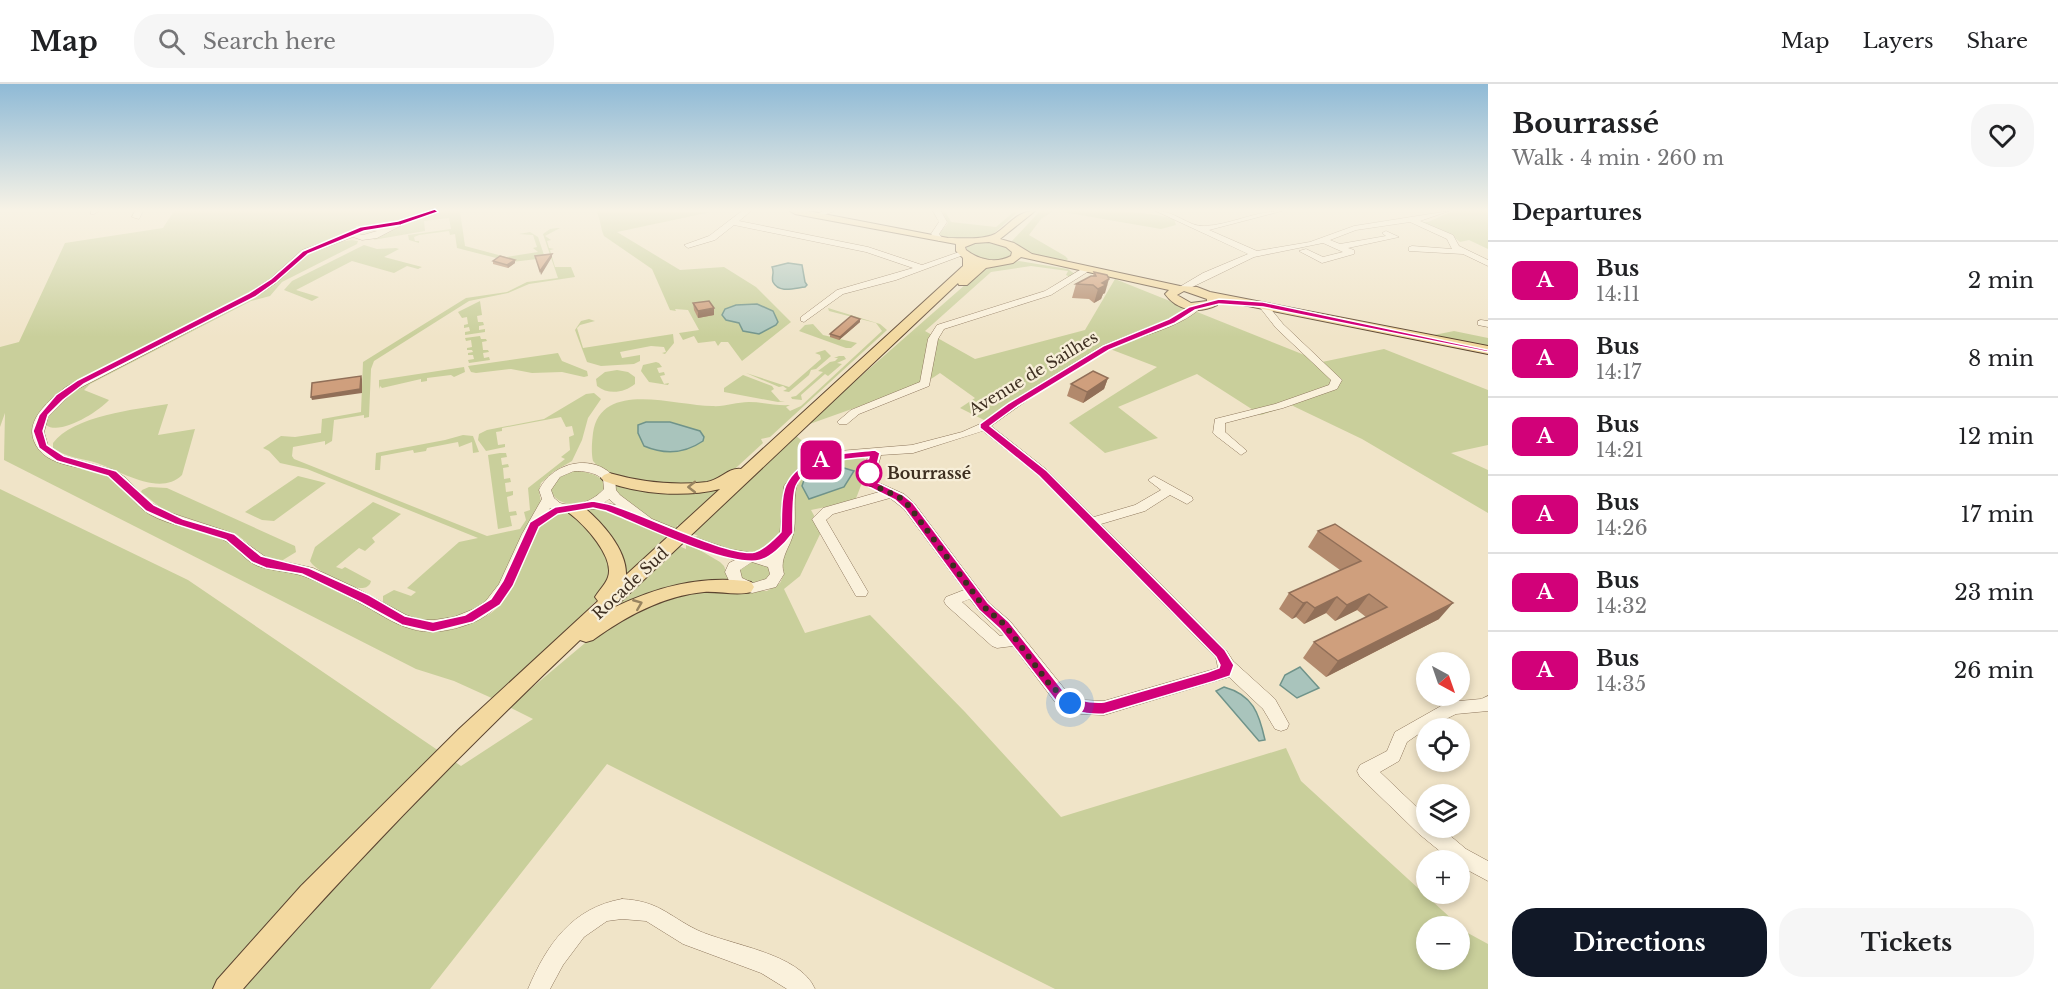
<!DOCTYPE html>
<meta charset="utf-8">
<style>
:root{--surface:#fff;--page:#f6f6f6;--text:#202124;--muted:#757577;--line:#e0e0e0;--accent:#111827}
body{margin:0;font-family:"Libre Baskerville",serif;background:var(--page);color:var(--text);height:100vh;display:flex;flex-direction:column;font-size:22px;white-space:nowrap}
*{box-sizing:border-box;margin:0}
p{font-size:20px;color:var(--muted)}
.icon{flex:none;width:33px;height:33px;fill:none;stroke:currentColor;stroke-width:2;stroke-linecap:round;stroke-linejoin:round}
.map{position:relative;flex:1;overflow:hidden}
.sheet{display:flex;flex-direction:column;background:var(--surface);width:570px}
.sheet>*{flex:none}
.badge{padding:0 12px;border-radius:9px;font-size:21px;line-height:39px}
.needle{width:39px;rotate:140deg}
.buttons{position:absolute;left:1416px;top:568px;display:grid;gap:12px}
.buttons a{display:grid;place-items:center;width:54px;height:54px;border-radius:50%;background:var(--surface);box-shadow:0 3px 9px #0003;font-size:30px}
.you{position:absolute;width:30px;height:30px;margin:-15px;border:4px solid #fff;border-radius:50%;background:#1a73e8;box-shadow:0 0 0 9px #1a73e833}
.map>.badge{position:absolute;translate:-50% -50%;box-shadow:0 0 0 3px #fff}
h2{padding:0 24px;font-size:22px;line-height:54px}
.round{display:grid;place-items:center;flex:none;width:63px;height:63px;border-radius:24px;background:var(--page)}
.summary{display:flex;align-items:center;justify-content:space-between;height:102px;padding:0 24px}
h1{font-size:28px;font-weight:800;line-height:45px}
.primary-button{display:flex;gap:12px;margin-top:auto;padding:12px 24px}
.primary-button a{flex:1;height:69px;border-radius:24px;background:var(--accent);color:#fff;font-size:24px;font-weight:800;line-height:69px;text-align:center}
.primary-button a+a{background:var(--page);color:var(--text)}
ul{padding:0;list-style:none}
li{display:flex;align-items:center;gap:18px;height:78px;padding:0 24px;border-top:2px solid var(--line)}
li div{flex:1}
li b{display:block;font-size:22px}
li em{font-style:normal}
li .badge{min-width:66px;font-weight:700;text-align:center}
header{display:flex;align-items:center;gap:36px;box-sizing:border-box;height:84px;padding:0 30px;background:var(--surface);border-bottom:2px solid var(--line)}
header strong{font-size:28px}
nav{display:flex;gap:33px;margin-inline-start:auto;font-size:21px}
.search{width:420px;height:54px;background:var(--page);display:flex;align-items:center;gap:15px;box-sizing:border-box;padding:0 21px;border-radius:24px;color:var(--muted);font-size:22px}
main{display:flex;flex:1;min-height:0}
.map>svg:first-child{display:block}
.green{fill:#c9cf9b;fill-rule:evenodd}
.water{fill:#a9c4bc;stroke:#6f938a;stroke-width:1.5}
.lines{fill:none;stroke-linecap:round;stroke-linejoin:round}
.minor-casing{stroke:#8d765c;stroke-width:1}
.major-casing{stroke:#5b4430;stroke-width:2}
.minor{fill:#faf1dc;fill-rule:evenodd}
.major{fill:#f3d9a0;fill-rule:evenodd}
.wall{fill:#b2896c}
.shaded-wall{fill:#916f58}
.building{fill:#cf9f7d;stroke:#916f58;stroke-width:1.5}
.oneway{stroke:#988460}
.line{fill:#d20179;stroke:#fff;stroke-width:1.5}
.walk{stroke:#3d2e20;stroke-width:6;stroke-dasharray:0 10.8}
.stop-dot{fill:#fff;stroke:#d20179;stroke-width:3}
.labels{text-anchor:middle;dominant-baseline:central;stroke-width:4.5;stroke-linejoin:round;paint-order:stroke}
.street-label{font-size:16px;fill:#3d2e20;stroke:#f7eed8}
.stop-label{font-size:16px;font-weight:bold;fill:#3d2e20;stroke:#f7eed8;text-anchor:start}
</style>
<header>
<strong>Map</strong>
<div class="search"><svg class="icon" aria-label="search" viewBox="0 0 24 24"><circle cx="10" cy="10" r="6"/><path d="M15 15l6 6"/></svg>Search here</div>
<nav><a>Map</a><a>Layers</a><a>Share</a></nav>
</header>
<main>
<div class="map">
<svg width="1488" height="905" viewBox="0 0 1488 905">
<rect width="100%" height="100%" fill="#f0e4c8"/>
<path class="green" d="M174,127H432L391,140L356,142L355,145L318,162L252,209L90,291L50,321L39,363L110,392L132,413L364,518C374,524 386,535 396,538C408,541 426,537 438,537C450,536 463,538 475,536C530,525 518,419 575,429L614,480L601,512L496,616L454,597L416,585L4,376L5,329L0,343V263L19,258L65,159L163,144Z
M443,127H460L465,162L506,173L538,168L533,164L537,163L533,151L519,150L530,148L538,153L545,174L512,178L457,164L455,150L450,151L449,147L419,151L414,153L415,157H419V159L409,156L408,151L451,145L449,134L424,137L425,147L373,156L388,146Z
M596,127L711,128L617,148L680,186L724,183L756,203L791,238L742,277L728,258H721L718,262L715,257L698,259L694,252L683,256L679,249L699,246L688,226L675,225L676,227L670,226L652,185L604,152C600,143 601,136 596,127Z
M942,127H945L951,138L996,143L1015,127H1019L990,153L944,156L938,151L948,139Z
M1040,127H1053L1041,135L1029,151L1065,172L1068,175L1066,177L1035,172L1013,160L1012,157Z
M1057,127C1097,127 1136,125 1174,135L1176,141L1161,145Z
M1453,127H1488V165L1469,156L1460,158L1451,151L1422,138H1428Z
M557,144H560L545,152L551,156L547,157L549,164L554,165L550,166L555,183H571L575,193L529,200L508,209L469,217L374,277L371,285L369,333L364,334V331L334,336L332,357L325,361V357L293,363L292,372L294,375L487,452L520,445L526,436L524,428L530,426L528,404L565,375L561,373L570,366L569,353L574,351L572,342L566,343L561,333L502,344V347L496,348L498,361L505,360V363L486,367L478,356L479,350L487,346L544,335L586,310L594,309L601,315L588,334L582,356L572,377L553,388L541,399L539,406L541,419L502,505L471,530L428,538L406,533L383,519V512L394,506L411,512L416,508L407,504L459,458L478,454L307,385L280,379L269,367L263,364L281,352L295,353L321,349L322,335L361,328L363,278L466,214L507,208L527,198L558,194L543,150L550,145Z
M352,156L358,157L357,160L282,198L270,212L251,217L90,300L84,306L109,316C98,328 60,352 46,341L50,330L73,307L226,227L306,171L338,158Z
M975,158C989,158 1000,158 1012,167L1011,171C998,182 981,175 967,168V162Z
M364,161L377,165L396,164L399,165L384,173L422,183L418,185L407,182L394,189L352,177L296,206L319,213L312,217L284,206L292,197Z
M1019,177L1068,185L1076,191L1070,193L1066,191L1068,187L1031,182L991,188L925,247L975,275L1085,246L1115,195L1322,278L1384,265L1488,306V361L1451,369L1488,386V429L1362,355L1291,321L1261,331L1197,290L1118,323L1158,354L1105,369L1069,339L1157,283L1110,265L1035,310L984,336L960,324L975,314L940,289L925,299L804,342L982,186Z
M480,217L482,231L477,232L478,238H483L484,241L479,242V246L485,245V248L465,251V248L470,247L469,243L464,244V241L468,240L467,233L462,234L458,228Z
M828,224L880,240L887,246L770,353L761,355L763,359L725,394L720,397C680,400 622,411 593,377C591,368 592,358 593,349C601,295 676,322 712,322C725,323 736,318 749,318C763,318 776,322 790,321L786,323L790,327L801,322L882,247L876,239L829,227Z
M589,235L595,237L580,241L577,244L583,264L673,250L674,259L665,270L662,269L666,268L664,263L651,262L620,268L622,274L640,271V277L634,280L601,282L587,278L575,246L581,237Z
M813,240L823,251L857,259L851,264H846L799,247L805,241Z
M1454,247L1488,254V262L1434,251Z
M480,252L481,255H486L487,257L482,258L483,266H488L489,268L483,269L484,274L489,273L490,276L469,279L468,276L474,275L473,271H468V269L473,268L472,266H467V264L472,263L471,256L466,257L465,254Z
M825,266L831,272L816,285L811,286L809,291L789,308L783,307L787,305L783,302L779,303L746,289L789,303L821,275L820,271L815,269Z
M558,269L562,277L587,287L588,292L584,293L562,288L532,289L511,285L476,289L471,288L468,282Z
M839,272H844L846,275L837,279L842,280L828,292L825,290L801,311L802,316L792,315L791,313L796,312L823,288L818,287L830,278L835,277L838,274H834Z
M656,278L659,279L662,283L657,284L659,289L664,288L665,291L660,292L664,300L669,299L668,301L649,298L641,287L643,281Z
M464,283L465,288L454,293L451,291L427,294V297L421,298V295L382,304L380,302L379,305V296Z
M617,286L628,288L635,293V300C624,309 608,311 597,302L596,295L605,288Z
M743,291L772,302L774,305L771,307L780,317H785L778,318L724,308V304Z
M168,320L158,351L195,345L182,391C160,413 120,387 97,379C82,374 66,374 53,364V359C73,332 136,325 168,320Z
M463,351L473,352L479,368L473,369L472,358L459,363L458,358L427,364L426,367L414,369L413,366L381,372L380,386H375L376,369L445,356Z
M795,351L811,364L832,370L799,386L780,454C755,482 721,463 692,453L698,452L692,449Z
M500,369H506L507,373L501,374L502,381L508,380L509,383L503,384L504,395L510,394L511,398L505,399L506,408L513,407V411L507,413L509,428L516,427L517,431L510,432L512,442L498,445L488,371Z
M860,372L870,378L855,417L811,426L822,446L800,492L784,505L805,549L870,531L965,628L1061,733L1286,664L1301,697L1466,848L1488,860V905H1055L607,680L430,905H0V405L188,496L461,682L533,635L509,623L591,554L620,532L692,507H767L780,499L784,490L782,478C788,442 785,390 827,377C837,374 849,374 860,372ZM1426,843H1460V876H1426Z
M575,387C590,387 620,397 596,413C565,435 525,401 575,387Z
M298,392L326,399L274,437L262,436L245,428Z
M616,400H725L683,444L677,441V447L638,428L614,408Z
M149,403L167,404L295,462L296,468L283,476L268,475L236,450L172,429L161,424L141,408L142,406Z
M373,418L401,430L372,454L375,458L365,467L359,464L336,483L342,485L345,483L371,497L370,500C367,503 366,504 361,504C351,505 314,486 310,477L315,463Z
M598,424L613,427L672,451L664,454L669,457L620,499L585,427Z
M686,458L720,478L724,482L730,497L607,529L679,462L686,465Z
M753,476L769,481L770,494L755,500L739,493V484Z"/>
<path class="water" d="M788,179L802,181L805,198L807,201L805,203C795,204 779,210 773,198C771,192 775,189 772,183Z
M757,220L773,227L778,238L776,241L759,250L743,247L739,239L726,236L722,231L725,225L736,221Z
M646,338H670L700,347L704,353L703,357C684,370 665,371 644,362L638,349V341Z
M844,384L854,387L844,403L809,415L802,402L804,396Z
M1300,583L1319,604L1297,614L1280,601L1285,591Z
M1224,603C1253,611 1259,629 1265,656L1259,657L1216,607Z"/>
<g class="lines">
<g class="minor-casing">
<path id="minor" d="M91,127H99L94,130H91Z
M135,127H143L139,135L132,133Z
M428,127H439L402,141L377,154L362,156L353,153L308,170L276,199L255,213L74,307L48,333L44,348L48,362L64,372L114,386L126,394L150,418L165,427L232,449L267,474L313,484L356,504L406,531L420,536H434L454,533L474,525L485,518L499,500L522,450L542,415L539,406C552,378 594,368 615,394L616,406L620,411L652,435L679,446L681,449L679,452H669C649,444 614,424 592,425C574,425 570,433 550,424C544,435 537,445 532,456C518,488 509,523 474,538C455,546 432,551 412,545C393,540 377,528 360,519C344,510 327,502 311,495C294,487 275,488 258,482C243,476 236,461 222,455C198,444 172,443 149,430C133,420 125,403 109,393C86,380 45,386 34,357C25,335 51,315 66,303L249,209L270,195L302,166L352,148L360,143L371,141L383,144ZM366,146L377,147L363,151L359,150ZM574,387C585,387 594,388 603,395L604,405C593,417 576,424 560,419L554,414L551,406L560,393ZM609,415L616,421L604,419Z
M742,127H751L739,137L868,163L922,181L962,167L966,170L896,196L843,210L804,238L801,237V233L837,206L913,184L866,168L734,141L715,156L688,164L684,161L709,152Z
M823,127H834L819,133L815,131Z
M933,127H941L947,138L939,150L943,155L939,157L931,150L939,138Z
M1156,127C1174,126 1189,143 1204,142C1230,141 1255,127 1282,127L1209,146L1257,167L1310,158L1354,142L1449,127L1420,137L1453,151L1459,162L1488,176V182L1463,170L1409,167V163L1412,162L1452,165L1447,155L1410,138L1356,146L1330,156L1340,160L1386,152L1382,149L1386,147L1399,153L1348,164L1354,166V170L1322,179L1299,167L1306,165L1323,173L1343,168L1323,159L1254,173L1184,207L1181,206V202L1203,189L1248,170Z
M1085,183L1092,185L1051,211L944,245L938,255L929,302L859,330L847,340H839L837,338L851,326L920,298L928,255L937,241L1045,207Z
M1260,219H1266L1283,240L1342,296L1337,305L1283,324L1225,339V348L1247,367L1241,371L1215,351L1213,349L1215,335L1275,320L1329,301L1331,296L1276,244L1258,221Z
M1194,221L1202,223C1177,246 1138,251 1109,266C1068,288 1028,315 991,342L1047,386L1094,433L1135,421L1161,406L1148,396L1154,392L1192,413L1193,416L1187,420L1170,411L1145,427L1101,440L1226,566L1233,577L1275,615L1289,640L1287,645L1281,647L1275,645L1263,625L1229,593L1104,631L1081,630L1055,618L1013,562L997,564L992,562L946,521L944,517L946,513L964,506L904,425L890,414L833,430L826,436L868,508L866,512H856L812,435L823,424L879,408L865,400L863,392L868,372C846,374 803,377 796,404C793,419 797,436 793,451C789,465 779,475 784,490L776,503L752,509L731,501L725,488L729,479L735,476L683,459L681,456L688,451L729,465L770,472L780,449L784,402L797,385L807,378L819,372L839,367L912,361L962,348L980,340L1009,319L1102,262L1169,235ZM983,347L1039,392L1216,574L1218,584L1104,617L1083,616L1067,608L1010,537L989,519L914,419L904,410L877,398L875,392L881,371L913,369ZM752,478L768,483L770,490L766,495L753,499L742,494L740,486ZM970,515L979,527L1004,551L1000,552L962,518Z
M1481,236L1488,237V243L1478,241V237Z
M1488,612V627L1456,630L1426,645L1407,658L1399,677L1380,688L1426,732V744H1441L1466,765L1488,777V797L1460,782V777H1452L1419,750L1360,693L1357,687L1360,681L1387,667L1395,648L1448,618L1481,615Z
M622,815C659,817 667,831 697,846C729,861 800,869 815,905H787L761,889L683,860L646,837L622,835L607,837L584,853L563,881L550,905H528C547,860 572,824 622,815Z"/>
</g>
<g class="major-casing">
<path id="major" d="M790,127H808L948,154C962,154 982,156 995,150C1009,141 1017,127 1035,127L1000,155L1014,159L1032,170L1180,202L1197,203L1210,208L1488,262V270L1218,216L1217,221C1199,230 1177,227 1165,210L1169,206L1021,173L1013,179L986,184L967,201H959L958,199L615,523C657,503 698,492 745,497L751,498L754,503L751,508C737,512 719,507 704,508C663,512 626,532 593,556L586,558L580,556C462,668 350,783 243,905H213L217,896L301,802L459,645L598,517L595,513C599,506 606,500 608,493C615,473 584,440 569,429L567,425L569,421H581C600,436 627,465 626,491L720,405C683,414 639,410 604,397L601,394L604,391L609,389C641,398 674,402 707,398C720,396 729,383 741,385L963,182V174L956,167V160L795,130ZM989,158L1006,163L1012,168L1011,172C996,180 979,176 966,166L965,163L975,159ZM1184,207L1207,215V217L1191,219L1177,211Z"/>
</g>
<use href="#minor" class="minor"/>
<use href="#major" class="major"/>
</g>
<path class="wall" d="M515,176V179L508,184L493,180V177Z
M1094,188L1105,209L1103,210L1101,215L1094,219L1089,215L1072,214L1076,200L1093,192Z
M693,219L714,231L698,234L694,226Z
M860,235V238L839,256L830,253V250Z
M1108,294L1104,305L1083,319L1067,312L1071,300Z
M1335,440L1439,535L1326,593L1303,574L1314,558L1366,533L1357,526L1335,537L1326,529L1304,540L1296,533L1292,535L1279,525L1289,509L1340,486L1308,463L1318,447Z"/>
<path class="shaded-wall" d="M552,170V173L541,191L540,187Z
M515,176V179L508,184L507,181Z
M1109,195L1105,209L1103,210L1101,215L1094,219L1098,205L1102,199Z
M714,224V231L698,234V227Z
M860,235V238L839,256L840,253Z
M361,292L362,295V309L312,316L311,313Z
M1108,294L1104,305L1083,319L1087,308Z
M1369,510L1357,526L1335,537L1347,521Z
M1337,513L1326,529L1304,540L1315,524Z
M1307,518L1296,533L1292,535L1303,519Z
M1453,519L1439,535L1326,593L1338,577Z"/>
<path class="building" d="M552,170L540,187L535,172Z
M500,172L515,176L507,181L493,177Z
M1094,188L1107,191L1109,195L1102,199L1106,201L1098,205L1093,201L1076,200L1091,192H1096Z
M709,217L714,224L698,227L693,219Z
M851,232L860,235L840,253L830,250Z
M1093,287L1108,294L1087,308L1071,300Z
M361,292L360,305L311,313L312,299Z
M1335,440L1453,519L1338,577L1314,558L1387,523L1369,510L1347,521L1337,513L1315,524L1307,518L1303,519L1289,509L1361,477L1318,447Z"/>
<defs><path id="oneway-chevron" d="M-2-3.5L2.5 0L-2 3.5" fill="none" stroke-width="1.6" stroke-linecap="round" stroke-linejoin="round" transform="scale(1.5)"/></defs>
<g class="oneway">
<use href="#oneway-chevron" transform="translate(692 403) rotate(-180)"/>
<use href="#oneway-chevron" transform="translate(638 520) rotate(-22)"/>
</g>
<linearGradient id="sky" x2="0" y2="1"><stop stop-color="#8fbad6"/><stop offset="0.5" stop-color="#f8f3e6"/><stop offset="1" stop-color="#f8f3e6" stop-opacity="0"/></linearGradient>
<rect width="1488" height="253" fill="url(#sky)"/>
<path class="line" d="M435,125L438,128L401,141L364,147L308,170L276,198L255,213L84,300L63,316L48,331L43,347L47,361L64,372L116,387L154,421L183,435L234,450L261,472L309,484L369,511L405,532L433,538L465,531L491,515L503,497L530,438L555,423L593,417L608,420C639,428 730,474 755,468C765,465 774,455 781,448C782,435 780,413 786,401C802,368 843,370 875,366L880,369L874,393L876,398L903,411L913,419L988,519L1009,538L1065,609C1078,617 1090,619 1104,618L1208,588L1219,584L1220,581L1216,573L1039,392L980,344V340L1009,319L1103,262L1169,235L1189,223L1219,215L1263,218L1488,266V268L1263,223L1219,220L1195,226L1175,239L1109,266L1016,323L990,342L1047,387L1225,566L1234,581L1230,592L1215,597L1104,630C1087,631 1070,627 1056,617L1000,545L979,526L905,425L895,416L867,402L864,393L869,373C844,376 809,375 796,402C792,412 793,438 793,449C785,460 769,476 756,477C720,480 642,441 606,427L593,424L558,430L539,443L513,502L500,521L473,538L433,548L402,541L360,518L302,490L266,484L252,478L226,456L175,440L146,427L108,392L57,377L39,364L33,347L39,331L56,311L78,296L249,209L271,195L303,167L360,143L398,137Z"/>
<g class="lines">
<path class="walk" d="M869,389L871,400L899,413L909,422L984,523L1005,541L1050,601L1070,619"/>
</g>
<circle class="stop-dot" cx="869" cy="389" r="12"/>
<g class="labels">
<g class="street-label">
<text transform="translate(1033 289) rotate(-31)">Avenue de Sailhes</text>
<text transform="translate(630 499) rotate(-43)">Rocade Sud</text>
</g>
<g class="stop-label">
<text x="887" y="389">Bourrassé</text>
</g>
</g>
</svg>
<div class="buttons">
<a><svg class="needle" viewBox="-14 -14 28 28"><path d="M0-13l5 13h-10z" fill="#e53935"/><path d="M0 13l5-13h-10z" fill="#757577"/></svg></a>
<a><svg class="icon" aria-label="locate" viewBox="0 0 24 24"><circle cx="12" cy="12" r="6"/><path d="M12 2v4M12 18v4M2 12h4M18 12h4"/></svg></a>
<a><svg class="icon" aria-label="layers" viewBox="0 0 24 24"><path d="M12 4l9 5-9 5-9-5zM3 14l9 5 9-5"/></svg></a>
<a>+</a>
<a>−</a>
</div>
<div class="you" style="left:1070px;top:619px"></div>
<b class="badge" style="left:821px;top:376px;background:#d20179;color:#fff">A</b>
</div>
<section class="sheet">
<div class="summary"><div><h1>Bourrassé</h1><p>Walk · 4 min · 260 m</p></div><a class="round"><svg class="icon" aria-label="heart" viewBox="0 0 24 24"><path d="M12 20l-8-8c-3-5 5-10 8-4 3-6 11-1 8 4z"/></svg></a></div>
<h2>Departures</h2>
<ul>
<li><span class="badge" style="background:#d20179;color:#fff">A</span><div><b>Bus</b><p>14:11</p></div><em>2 min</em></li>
<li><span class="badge" style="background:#d20179;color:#fff">A</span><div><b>Bus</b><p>14:17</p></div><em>8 min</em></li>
<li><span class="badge" style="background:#d20179;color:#fff">A</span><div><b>Bus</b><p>14:21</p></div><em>12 min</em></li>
<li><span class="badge" style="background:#d20179;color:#fff">A</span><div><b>Bus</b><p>14:26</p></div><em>17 min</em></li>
<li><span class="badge" style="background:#d20179;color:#fff">A</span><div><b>Bus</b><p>14:32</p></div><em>23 min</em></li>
<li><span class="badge" style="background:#d20179;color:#fff">A</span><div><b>Bus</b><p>14:35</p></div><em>26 min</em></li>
</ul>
<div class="primary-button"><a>Directions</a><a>Tickets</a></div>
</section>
</main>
